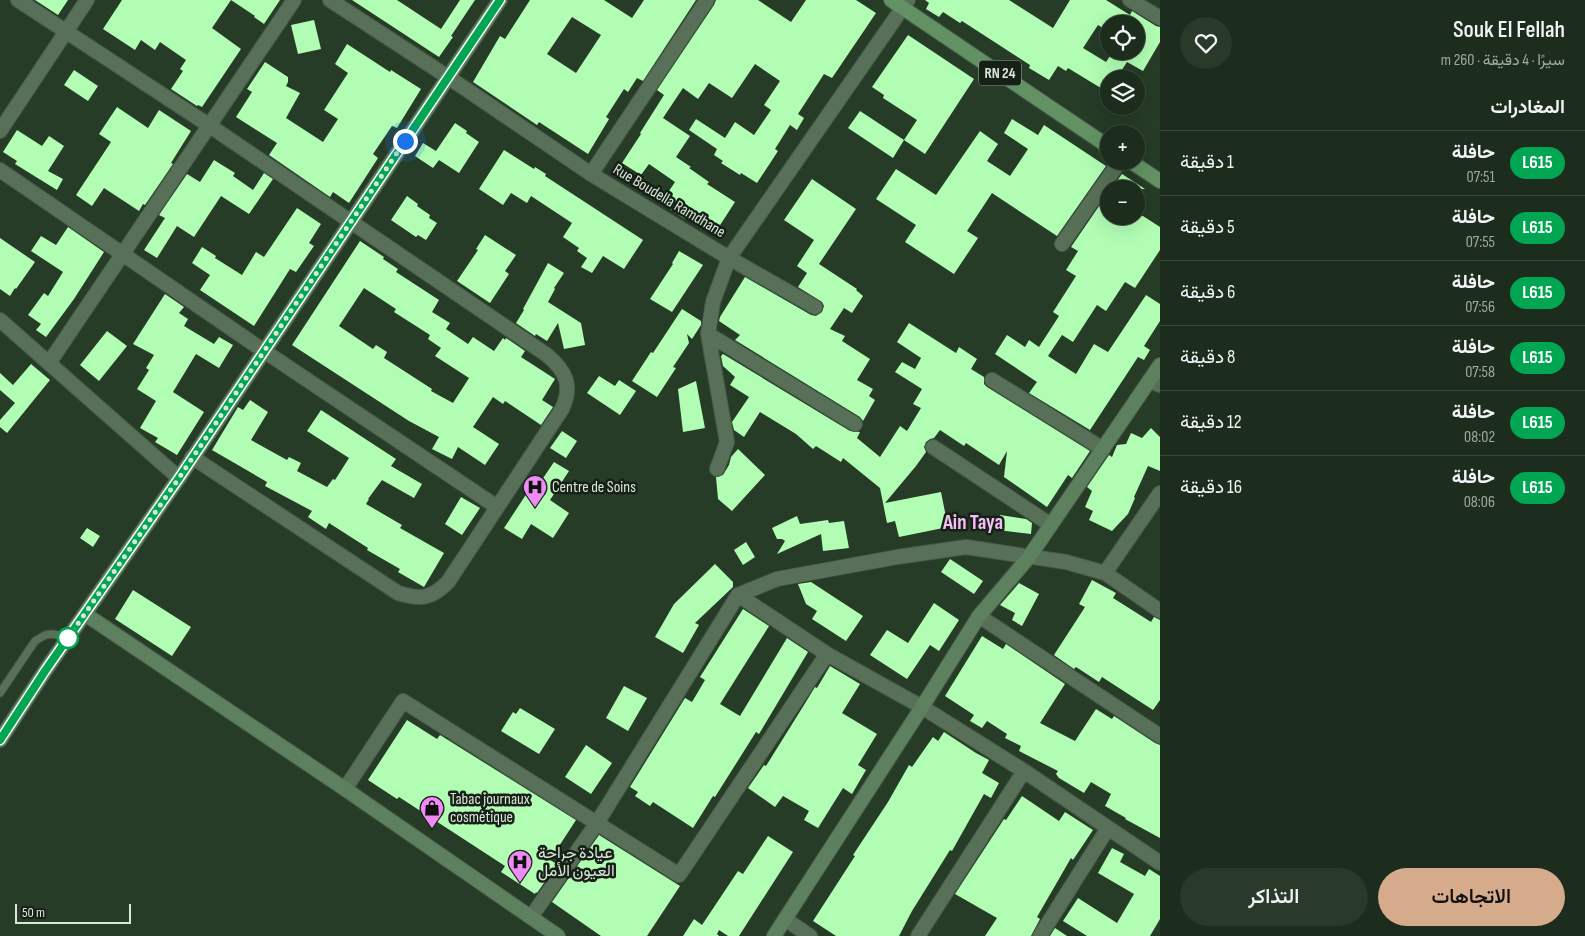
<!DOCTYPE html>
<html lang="ar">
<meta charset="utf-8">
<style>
:root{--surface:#1c2d1d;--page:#29392a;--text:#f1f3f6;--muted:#a0a8a4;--line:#3a493b;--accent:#d6ab8b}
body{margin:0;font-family:"Sofia Sans Condensed",Vazirmatn,sans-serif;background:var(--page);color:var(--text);direction:rtl;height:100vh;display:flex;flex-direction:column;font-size:19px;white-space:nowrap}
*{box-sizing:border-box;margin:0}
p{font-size:16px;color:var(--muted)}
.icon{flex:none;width:28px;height:28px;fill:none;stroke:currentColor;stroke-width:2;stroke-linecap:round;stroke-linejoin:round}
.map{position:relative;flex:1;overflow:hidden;direction:ltr}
.panel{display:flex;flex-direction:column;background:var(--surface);width:425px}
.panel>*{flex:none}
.badge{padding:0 10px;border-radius:16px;font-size:18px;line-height:32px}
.controls{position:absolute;left:1100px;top:15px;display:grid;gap:10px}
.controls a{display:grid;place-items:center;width:45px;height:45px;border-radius:50%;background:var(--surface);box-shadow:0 5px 20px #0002,0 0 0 1px var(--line);font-size:25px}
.scale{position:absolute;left:15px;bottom:12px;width:116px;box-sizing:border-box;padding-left:5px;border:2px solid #d9e7d9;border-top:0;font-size:14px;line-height:18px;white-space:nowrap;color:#d9e7d9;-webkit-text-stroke:4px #162016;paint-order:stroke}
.you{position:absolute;width:25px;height:25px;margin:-12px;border:4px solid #fff;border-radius:50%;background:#1a73e8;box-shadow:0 0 0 8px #1a73e833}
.map>.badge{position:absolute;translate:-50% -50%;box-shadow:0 0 0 2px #fff}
h2{padding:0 20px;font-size:19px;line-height:45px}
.round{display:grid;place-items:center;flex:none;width:52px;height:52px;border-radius:26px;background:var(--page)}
.overview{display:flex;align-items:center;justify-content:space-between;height:85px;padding:0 20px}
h1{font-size:24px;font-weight:600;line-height:38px}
.cta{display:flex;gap:10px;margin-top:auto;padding:10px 20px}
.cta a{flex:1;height:58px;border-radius:30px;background:var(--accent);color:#111;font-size:20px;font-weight:600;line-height:58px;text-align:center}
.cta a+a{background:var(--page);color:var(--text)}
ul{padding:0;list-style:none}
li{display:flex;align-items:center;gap:15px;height:65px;padding:0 20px;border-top:1px solid var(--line)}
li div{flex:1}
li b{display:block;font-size:19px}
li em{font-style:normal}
li .badge{min-width:55px;font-weight:700;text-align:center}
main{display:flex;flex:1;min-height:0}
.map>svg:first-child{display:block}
.building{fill:#b1fdb4;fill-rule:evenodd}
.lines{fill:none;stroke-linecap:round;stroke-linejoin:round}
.service-casing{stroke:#465a48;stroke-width:9}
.minor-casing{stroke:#465a48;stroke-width:16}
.secondary-casing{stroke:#465a48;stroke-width:16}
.primary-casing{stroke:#465a48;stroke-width:16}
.service{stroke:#587058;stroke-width:7}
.minor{stroke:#587058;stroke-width:14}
.secondary{stroke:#5d815e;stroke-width:14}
.primary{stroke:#629263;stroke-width:14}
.line-casing{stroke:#fff;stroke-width:11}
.line{stroke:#00a651;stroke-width:8}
.walk{stroke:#d9e7d9;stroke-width:5;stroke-dasharray:0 9}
.stop-dot{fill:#fff;stroke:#00a651;stroke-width:2.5}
.labels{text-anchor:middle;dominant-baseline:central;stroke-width:5;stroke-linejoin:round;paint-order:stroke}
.shield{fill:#162016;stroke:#9eab9e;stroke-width:1}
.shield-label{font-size:15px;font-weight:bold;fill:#d9e7d9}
.street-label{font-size:16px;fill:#d9e7d9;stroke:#162016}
.poi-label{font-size:16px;fill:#d9e7d9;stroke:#162016;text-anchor:start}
.district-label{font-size:21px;font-weight:bold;fill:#f6bef9;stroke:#162016}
</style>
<main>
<section class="panel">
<div class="overview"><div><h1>Souk El Fellah</h1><p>سيرًا · 4 دقيقة · 260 m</p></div><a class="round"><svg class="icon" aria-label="heart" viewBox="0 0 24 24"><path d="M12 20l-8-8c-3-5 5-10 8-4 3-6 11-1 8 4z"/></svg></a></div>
<h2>المغادرات</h2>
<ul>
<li><span class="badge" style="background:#00a651;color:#fff">L615</span><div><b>حافلة</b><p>07:51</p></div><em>1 دقيقة</em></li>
<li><span class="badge" style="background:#00a651;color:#fff">L615</span><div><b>حافلة</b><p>07:55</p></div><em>5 دقيقة</em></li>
<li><span class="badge" style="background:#00a651;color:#fff">L615</span><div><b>حافلة</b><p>07:56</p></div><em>6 دقيقة</em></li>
<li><span class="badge" style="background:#00a651;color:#fff">L615</span><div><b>حافلة</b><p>07:58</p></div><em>8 دقيقة</em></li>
<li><span class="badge" style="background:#00a651;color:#fff">L615</span><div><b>حافلة</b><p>08:02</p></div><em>12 دقيقة</em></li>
<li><span class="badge" style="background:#00a651;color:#fff">L615</span><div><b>حافلة</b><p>08:06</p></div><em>16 دقيقة</em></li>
</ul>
<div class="cta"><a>الاتجاهات</a><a>التذاكر</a></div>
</section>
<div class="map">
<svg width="1160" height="936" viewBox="0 0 1160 936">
<rect width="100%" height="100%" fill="#263c27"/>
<path class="building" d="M35,0H68L58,15Z
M122,0H280L264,24L254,17L255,16L231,0L212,28L241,49L202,107L198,105L197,106L171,89L183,71L180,69L186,60L160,42L155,50L141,40L135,50L103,29Z
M352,0H397L441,29L460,0H475L451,36L453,37L439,57Z
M530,0H604L632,18L644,0H696L643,81L637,78L628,92L624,89L606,117L609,119L588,154L539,122L537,125L473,82L500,36L505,39ZM572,17L601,35L576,73L547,54Z
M716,0H758L791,22L806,0H856L876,13L832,78L824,74L798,114L804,118L797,130L790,125L775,149L778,151L757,183L741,173L740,175L721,163L723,161L714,155L717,149L689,130L696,119L725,138L735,122L754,135L771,110L764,105L780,81L755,64L732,98L709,83L698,99L683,88L663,118L690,136L676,157L691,167L689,168L709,182L707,184L735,202L715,233L687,215L685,219L661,203L675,182L649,164L641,175L622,163L641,134L640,133L664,95L657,90L714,5Z
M925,0H1009L1053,28L1070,0H1106L1130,15L1132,11L1156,26L1160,27V42L1143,71L1127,62L1116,79H1109V93L1068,68L1066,71L1058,66L1049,80L1029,68L1030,65L962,21L960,23L943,12L939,17L926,9L929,3ZM1109,24H1136V51H1109L1112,53L1106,62L1083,48L1098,25L1109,32Z
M314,20L321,49L298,54L291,25Z
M908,35L974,79L925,154L904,140L917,120L883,98L884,95L872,87Z
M347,44L390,72L391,70L421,89L397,128L392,126L373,154L378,158L349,203L333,192L330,197L269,155L277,143L236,117L252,92L247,89L265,62L288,77V82L286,86L300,93L286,118L323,142L338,119L324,110L348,73L335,64Z
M74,70L98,86L88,101L64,85Z
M117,107L148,128L159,110L191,131L171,163L173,164L145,205L143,204L139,211L104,188L92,206L76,195L111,142L99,134Z
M860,111L904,140L893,158L848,128Z
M1012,119L1038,135L1044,125L1106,166L1057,236L992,193L967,231L978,238L954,274L905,242L916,225L876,199L896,169L936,195L980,131L998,144L987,161L1010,176L1028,149L1004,133Z
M455,123L467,131L466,133L479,142L459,173L439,160L433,168L415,156L423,143L436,151Z
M17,130L42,146L49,136L64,146L48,171L63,179L57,190L15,164L17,161L3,152Z
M504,150L534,169L535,167L546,174L545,176L643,240L624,269L603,256L592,273L581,267L587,258L577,251L579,248L563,237L572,223L531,196L527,203L511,193L503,205L479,189Z
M214,160L235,173L233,176L253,190L264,173L273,179L249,214L221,196L194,237L177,226L157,258L144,250L165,218L159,215L187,174L200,182Z
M1122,174L1145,189H1111Z
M812,179L856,209L819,264L857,289L856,290L863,296L852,313L844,308L830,329L845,336L842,341L870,359L857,380L873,389L869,396L875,400L863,421L860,417L735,340L740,335L719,321L720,317L745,277L811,315L816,316L822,312L824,306L822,302L798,287L807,273L797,266L814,240L784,220Z
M1108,193L1109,216H1143L1160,227V250L1135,288L1125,282L1106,311L1097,305L1073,342L1062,335L1048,356L1076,374L1094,344L1108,352L1146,295L1160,304V321L1144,346L1150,350L1144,360L1138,357L1090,430L1029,393L1037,382L995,354L1007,335L1025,347L1029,340L1039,347L1059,316L1053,312L1076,276L1066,270L1078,251L1071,247Z
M407,196L418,204L417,206L430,215L429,218L437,223L426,240L418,235L416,237L391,220Z
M297,208L321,224L309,243L314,246L296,272L290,269L254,326L200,290L210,275L192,263L202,247L216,256L215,258L242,275L256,252L264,257Z
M68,227L104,252L74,299L46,337L36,330L41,324L28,315L44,293L48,296L63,272L31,251L41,236L56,245Z
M485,235L516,255L505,271L509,274L490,303L457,281L478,250L476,249Z
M0,238L35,262L16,289L15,288L10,296L0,289Z
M360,241L384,257L383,259L398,269L396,272L439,300L432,312L450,323L446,329L468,344L473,337L494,351L503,338L505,340L506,338L525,351L521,357L555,379L542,400L553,407L541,425L505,401L503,404L493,397L473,427L499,444L485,465L458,447L452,459L432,449L439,437L409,421L292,345ZM364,288L396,309L394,312L430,335L428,339L441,348L435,356L469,378L453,403L431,391L432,389L384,358L387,352L376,345L373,349L339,326Z
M679,251L703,265L672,312L650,299L673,264L672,263Z
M548,263L564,273L554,288L555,289L548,302L581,323L585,345L564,349L558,323L547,341L536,334L535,336L516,323L524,310L523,309Z
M165,294L184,307L179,313L188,319L184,326L214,344L219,337L233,345L219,368L196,354L173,392L204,412L177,455L155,442L158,438L140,428L156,401L137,389L149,370L146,368L154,355L133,344Z
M682,309L701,321V325L692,339L687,334L689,343L673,367L676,368L657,397L632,381L651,352L653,353Z
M909,323L956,353L959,347L977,359L971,369L984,377V384L987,387L1090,451L1072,478L1068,475L1047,507L1004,477L1007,451L999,465L966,443L964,446L940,430L934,438L930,439L926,442L924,447L926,452L916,466L885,503L941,492L948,527L899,537L895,521L887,523L880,488L843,458L841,462L816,446L813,449L796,434L760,412L744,437L734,430L732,422L749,397L730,385L735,377L723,366L721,356L723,354L850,431L860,432L857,438L880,457L900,426L907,431L921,408L913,404L922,389L895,372L902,362L915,369L921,358L897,342Z
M107,331L127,346L99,381L80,365Z
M31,364L50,380L7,433L0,427V420L15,403L0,390V373L13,385Z
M599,376L615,386L619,380L636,391L620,415L587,393Z
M696,381L705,428L683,432L678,389Z
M250,400L268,412L251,440L287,460L289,457L301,463L297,471L327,487L333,479L335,480L349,458L307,431L321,410L396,459L391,466L422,484L414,498L382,480L368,499H369L366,504L402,525L400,528L444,553L424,587L398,572L400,569L367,550L368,548L329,523L326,529L308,517L312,511L265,486L267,482L212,450L238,407L243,410Z
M1151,428L1160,437V471L1148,466L1134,497L1135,498L1128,514L1112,531L1089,520L1093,511L1085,507L1092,491L1087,487L1109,455L1112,457L1117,445L1126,444L1131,433L1142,438Z
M562,431L577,441L566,458L550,448Z
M738,449L765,475L732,511L718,499L716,477L723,475L729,465L731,457Z
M554,462L569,471L550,500L569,513L553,538L531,524L522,539L504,528L529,490L533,493Z
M461,497L480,508L462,535L445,524Z
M1000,515L1026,519L1032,523L1031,534L998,530Z
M797,516L800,524L828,520L829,523L844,521L849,548L823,551L821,534L777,554L785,541L782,539H777L772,528Z
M87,528L100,536L93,547L80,538Z
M746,542L755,557L743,565L734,550Z
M950,559L983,581L974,594L941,572Z
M715,564L733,582V587L695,623L699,625L683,653L655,637L674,604Z
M1092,580L1116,593L1113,598L1151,622L1154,617L1160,620V700L1153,710L1102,677L1099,682L1076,667L1074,669L1054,655L1085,607L1079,604Z
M811,582L863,616L846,641L812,619L817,611L806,604L798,584Z
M1019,583L1039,594L1022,626L1012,620L1015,613L1000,605Z
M133,590L191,627L172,656L115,619Z
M934,603L959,620L939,651L930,645L907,679L870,655L887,630L908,643Z
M743,609L769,626L720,704L740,716L787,638L808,652L759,734L756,732L715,797L713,796L693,828L653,802L650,806L635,796L638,792L630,787L685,698L692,702L705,680L700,677Z
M982,636L1003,649L1006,644L1065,684L1040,723L1075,741L1096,709L1112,719L1114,716L1155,743L1160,745V838L1125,819L1126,818L1105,806L1111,794L1091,782L1084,793L1059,778L1056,774L1058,771L1019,751L1021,746L1005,738L1007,734L987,721L982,728L970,721L974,715L945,696Z
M830,666L860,684L842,713L877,734L858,765L866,770L852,794L843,788L818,828L804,820L809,811L783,796L775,807L748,788L764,765L766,766L804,705L815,687L817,688Z
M624,686L647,698L628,731L606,718Z
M520,708L555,729L539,754L501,731L513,712L516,714Z
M407,720L437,739L440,735L576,820L550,860L557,864L537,893L536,892L535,894L501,872L505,866L399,797L397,799L368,780Z
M944,732L976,753L989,760L982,773L999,783L991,798L984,794L952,851L950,850L912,911L899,936H836L813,921L855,856L853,855L888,802L909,765L912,767L933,737L938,741Z
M586,745L612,763L591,794L565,777Z
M1022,796L1059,821L1065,812L1093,830L1073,860L1071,858L1037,917L1040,919L1031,936H985L997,918L955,894L1004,819L1006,820Z
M599,835L680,886L647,936H601L552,902Z
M768,836L793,852L739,936H728L719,930L717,934L719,936H683L694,919L702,925L738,871L743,874Z
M1112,848L1124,854L1120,862L1145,876L1149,869L1160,876V919L1150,936H1087L1063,921L1078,898L1117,923L1134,894L1098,873Z
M1055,928L1067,936H1050Z"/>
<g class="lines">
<g class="service-casing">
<path id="service" d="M0,693L35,641L45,635L52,634L68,637"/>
</g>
<g class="minor-casing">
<path id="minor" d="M18,0L210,126L547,355C566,371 573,386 562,409L448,582C431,599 421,600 398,593L192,457
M330,0L448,77L591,174L729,258L908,0
M1130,0L1160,18
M0,131L87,0
M0,170L264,351L497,507
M591,174L707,0
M1062,244L1120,161
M0,320L179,478
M708,334L855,424
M49,363L294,0
M992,380L1103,449
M1149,381L1160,385
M933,447L1051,525
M717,469L727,442L708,334L713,302L729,258L815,307
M1105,573L1160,493
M738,595L827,654L922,707L1024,771L1160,863
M979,616L1160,736
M345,789L403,701L679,875L827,654
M531,917L597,823L738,595L777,579L897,557L966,547L1066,562L1105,573L1160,611
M785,919L810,936
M918,936L1024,771
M1040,936L1108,828"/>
</g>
<g class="secondary-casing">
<path id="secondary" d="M85,614L345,789L558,936
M0,740L45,671L179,478L500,0
M774,936L922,707L979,616L1029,557L1160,365"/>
</g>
<g class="primary-casing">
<path id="primary" d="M891,0L1109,147
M1130,161L1160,181"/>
</g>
<use href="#service" class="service"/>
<use href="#minor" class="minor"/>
<use href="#secondary" class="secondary"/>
<use href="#primary" class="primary"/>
</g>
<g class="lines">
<g class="line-casing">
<path id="line" d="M0,740L45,671L179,478L500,0"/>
</g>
<use href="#line" class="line"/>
<path class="walk" d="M68,638L179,478L405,141"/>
</g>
<defs>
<g id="hospital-pin" transform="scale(1.25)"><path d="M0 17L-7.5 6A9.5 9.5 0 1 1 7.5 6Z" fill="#f08bf6" stroke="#162016"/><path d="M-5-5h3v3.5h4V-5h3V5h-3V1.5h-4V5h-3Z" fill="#111"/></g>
<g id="shop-pin" transform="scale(1.25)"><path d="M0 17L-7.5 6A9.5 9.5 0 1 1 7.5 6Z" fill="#f08bf6" stroke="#162016"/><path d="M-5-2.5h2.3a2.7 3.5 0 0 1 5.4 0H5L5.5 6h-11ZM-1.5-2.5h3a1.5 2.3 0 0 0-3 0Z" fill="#111"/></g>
</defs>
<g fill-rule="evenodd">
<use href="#hospital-pin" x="535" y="487"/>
<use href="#shop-pin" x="432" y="808"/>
<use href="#hospital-pin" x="520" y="862"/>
</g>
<circle class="stop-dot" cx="68" cy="638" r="10"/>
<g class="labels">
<rect class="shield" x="979" y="60.5" width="42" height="25" rx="4"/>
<g class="shield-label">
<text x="1000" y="73">RN 24</text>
</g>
<g class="street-label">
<text transform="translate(669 201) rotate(31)">Rue Boudella Ramdhane</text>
</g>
<g class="poi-label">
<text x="552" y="487">Centre de Soins</text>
<text x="450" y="799">Tabac journaux<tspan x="450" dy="18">cosmétique</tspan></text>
<text x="538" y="853">عيادة جراحة<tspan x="538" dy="18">العيون الأمل</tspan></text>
</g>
<g class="district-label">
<text x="973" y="522">Ain Taya</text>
</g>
</g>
</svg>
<div class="controls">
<a><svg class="icon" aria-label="locate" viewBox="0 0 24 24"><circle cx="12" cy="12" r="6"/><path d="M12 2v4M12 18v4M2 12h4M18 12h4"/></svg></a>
<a><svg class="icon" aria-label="layers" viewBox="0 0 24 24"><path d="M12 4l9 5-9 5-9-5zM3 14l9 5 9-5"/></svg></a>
<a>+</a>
<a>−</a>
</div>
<div class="scale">50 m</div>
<div class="you" style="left:405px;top:141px"></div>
</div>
</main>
